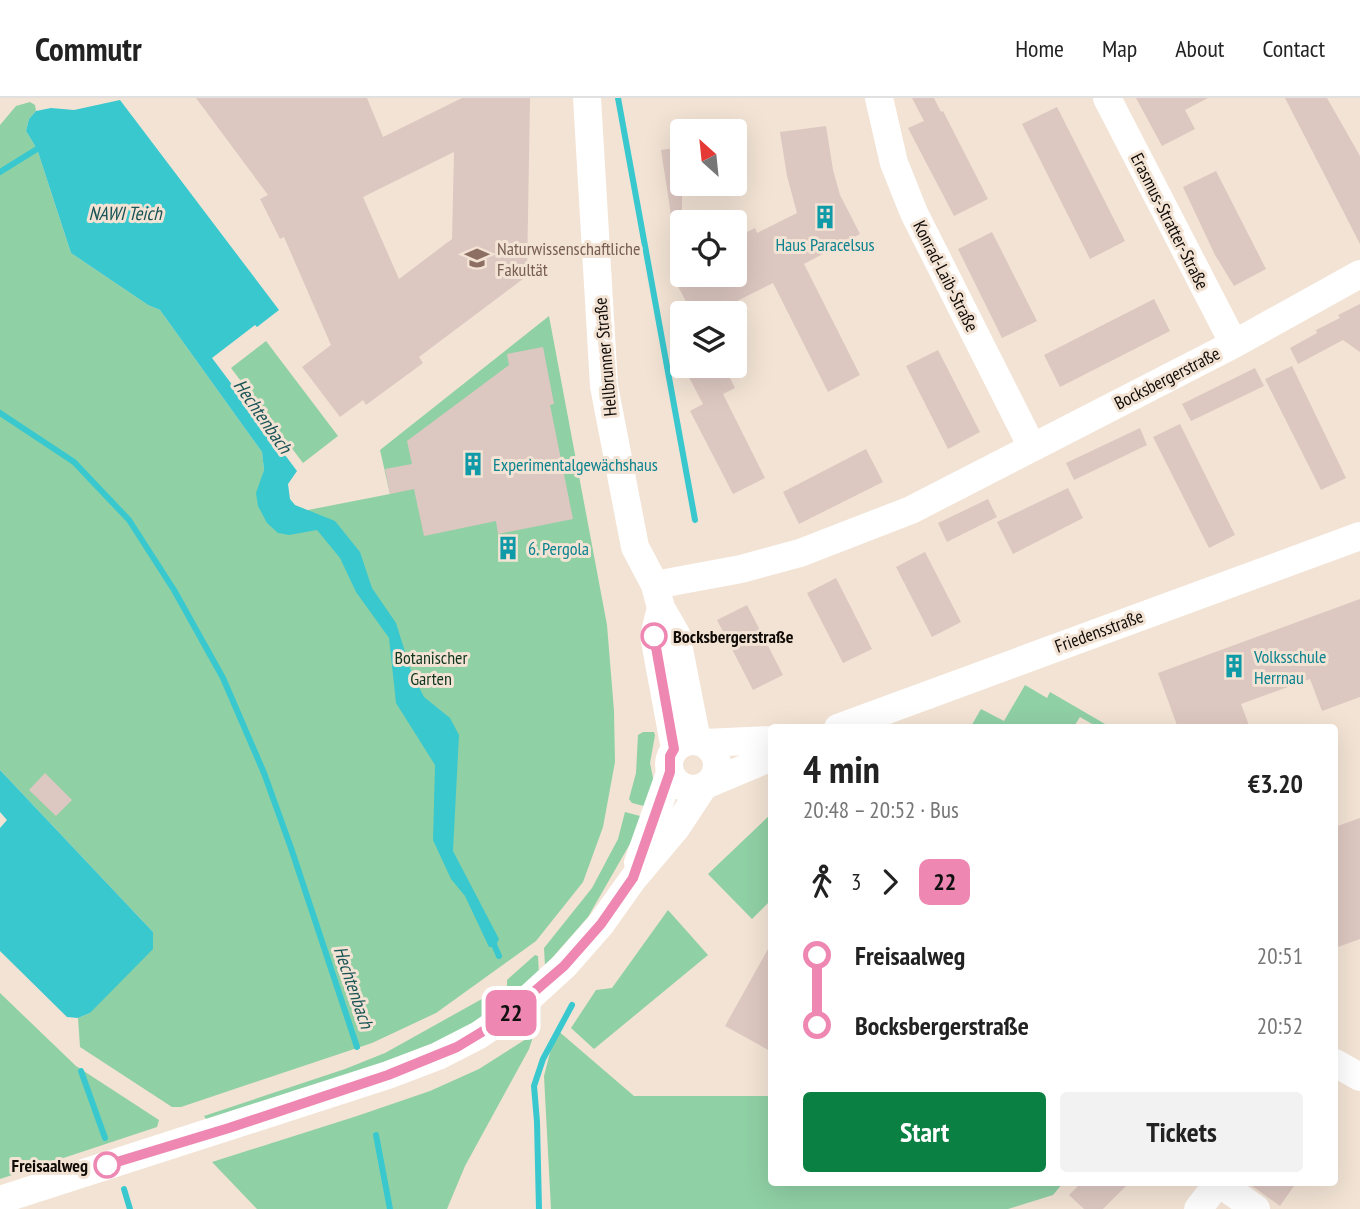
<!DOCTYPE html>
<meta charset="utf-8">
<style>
:root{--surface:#fff;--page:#f2f2f2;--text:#222;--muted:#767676;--line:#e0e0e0;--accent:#0b8043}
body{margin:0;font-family:"PT Sans Narrow",sans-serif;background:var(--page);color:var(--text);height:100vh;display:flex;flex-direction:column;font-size:26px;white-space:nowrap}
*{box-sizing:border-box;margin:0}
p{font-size:23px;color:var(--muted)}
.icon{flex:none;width:38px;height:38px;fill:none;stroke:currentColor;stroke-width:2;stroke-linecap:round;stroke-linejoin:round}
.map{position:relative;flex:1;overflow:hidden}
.drawer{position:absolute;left:768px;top:626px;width:570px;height:462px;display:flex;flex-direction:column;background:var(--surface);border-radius:7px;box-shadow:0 7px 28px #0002}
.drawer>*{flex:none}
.badge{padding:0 14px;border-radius:10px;font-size:24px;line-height:46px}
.needle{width:46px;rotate:333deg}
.tools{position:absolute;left:670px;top:21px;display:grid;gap:14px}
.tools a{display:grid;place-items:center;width:77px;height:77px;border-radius:7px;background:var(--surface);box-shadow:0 7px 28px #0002;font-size:35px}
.map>.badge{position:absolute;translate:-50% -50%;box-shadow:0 0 0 4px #fff}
.legs{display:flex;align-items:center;gap:10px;height:77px;padding:0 35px;font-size:23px}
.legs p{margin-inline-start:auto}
.overview{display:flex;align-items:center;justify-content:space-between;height:119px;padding:0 35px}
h1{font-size:38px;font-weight:600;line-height:52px}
.button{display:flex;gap:14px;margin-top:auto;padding:14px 35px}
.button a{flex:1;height:80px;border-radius:7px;background:var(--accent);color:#fff;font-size:28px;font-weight:600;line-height:80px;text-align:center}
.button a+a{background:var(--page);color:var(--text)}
ul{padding:0 35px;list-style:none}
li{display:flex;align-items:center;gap:24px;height:70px;font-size:26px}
li i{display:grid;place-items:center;width:10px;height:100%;margin:0 9px;background:currentColor}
li i::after{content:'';width:18px;height:18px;margin:-9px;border:5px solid;border-radius:50%;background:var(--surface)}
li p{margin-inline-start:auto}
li:first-child i{background:linear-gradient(#0000 50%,currentColor 0)}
li:last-child i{background:linear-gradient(currentColor 50%,#0000 0)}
header{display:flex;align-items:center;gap:42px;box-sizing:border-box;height:98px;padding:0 35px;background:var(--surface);border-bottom:2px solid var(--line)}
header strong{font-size:33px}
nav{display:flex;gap:38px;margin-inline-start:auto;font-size:24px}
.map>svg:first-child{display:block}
.green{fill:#90d0a5}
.water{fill:#39c8ce}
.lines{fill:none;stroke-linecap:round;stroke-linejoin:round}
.stream{stroke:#39c8ce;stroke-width:6}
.building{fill:#ddc7c1;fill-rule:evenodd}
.minor{stroke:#fff;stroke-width:28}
.line-1-casing{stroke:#fff;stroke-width:16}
.line-1{stroke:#ee87b2;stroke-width:10}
.stop-1-dot{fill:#fff;stroke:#ee87b2;stroke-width:3.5}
.labels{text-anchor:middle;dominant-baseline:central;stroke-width:6;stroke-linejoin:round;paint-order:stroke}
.street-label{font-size:18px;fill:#100b07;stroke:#f2e3d4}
.culture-label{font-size:18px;fill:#0d838f;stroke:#f2e3d4;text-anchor:start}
.education-label{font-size:18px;fill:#785e54;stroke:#f2e3d4;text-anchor:start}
.stop-label{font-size:18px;font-weight:bold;fill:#100b07;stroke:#f2e3d4;text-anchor:start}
.park-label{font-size:18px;fill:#0f341e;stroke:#f2e3d4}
.water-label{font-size:19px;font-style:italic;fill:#1a5457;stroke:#f2e3d4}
</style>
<header>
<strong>Commutr</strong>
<nav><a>Home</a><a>Map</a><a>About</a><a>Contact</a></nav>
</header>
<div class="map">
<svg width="1360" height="1111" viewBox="0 0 1360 1111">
<rect width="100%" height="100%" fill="#f2e3d4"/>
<path class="green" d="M30,4L35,7L36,13L29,21L26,33L37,51L71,155L148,207L160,212L262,354L264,372L257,395L307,434L308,412L390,396L380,352L549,218L607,527L614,613L615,664L603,729L583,784L536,843L436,915L372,945L181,1009H172L80,949L78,920L90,915L153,834L0,672V27L16,8Z
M266,243L338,338L303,365L231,270Z
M1025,587L1047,600L1050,594L1112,630H1099L1080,619L1073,630H970L981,611L1004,623Z
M643,634H654L655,637L650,665L655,690L644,708L632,705L629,701L636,675L638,637Z
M625,714L640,718L643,723L588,819L545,868L544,850L592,790L618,741Z
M772,715V801L752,821L708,776Z
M668,812L708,857L594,951L571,930L596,892L612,890Z
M535,857L538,858L539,876L516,895H512L507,889V882Z
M498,892L503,898V906L453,938L420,953L207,1023L204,1018L345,971L385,955Z
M0,895L76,968L159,1022L157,1029L0,1081Z
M556,931L634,998H772V1085H1063L1053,1097L1008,1111H551L544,978Z
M534,936L529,951L465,1068L447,1111H257L212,1064L357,1018L430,993L479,971Z"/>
<path class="water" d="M120,2L279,212L257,229L255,227L212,260L297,373L288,386L290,401L295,407L335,423L360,454L372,490L396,525L411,573L424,599L450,620L459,637L453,753L499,841L495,849H489L465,798L451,781L433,742L435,667L396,605L389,540L356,494L340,460L317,432L289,437L278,435L267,425L258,408L256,395L264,372L262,354L160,212L148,207L71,155L37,51L26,33L29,21L36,13L51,10L74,12Z
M0,672L153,834V851L90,915L78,920L67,919L0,853V730L7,722L0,714Z"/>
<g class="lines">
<path class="stream" d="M618,0L695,422
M0,74L37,51L44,50
M0,315L74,364L129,422L174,492L223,580L264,675L291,750L357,949
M492,842L499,858
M81,973L105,1040
M376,1037L390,1111
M124,1091L130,1111
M539,1111L537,1024L534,988L543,961L572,907"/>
</g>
<path class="building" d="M196,0H367L383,39L462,0H530L527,178L419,259L423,265L366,307L363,302L340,319L302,269L331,247L284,139L280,141L260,101L268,97ZM454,54L452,141L399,181L363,99Z
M912,0H934L941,14L943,13L988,101L954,118L908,30L924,23Z
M1136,0H1208L1185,12L1195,31L1162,48Z
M1285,0H1327L1360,58V146Z
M1057,9L1125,143L1090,161L1022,26Z
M826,28L833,72L840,97L860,136L804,166L860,277L828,294L773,185L713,215H692L672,177H735V170L741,167L735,155V140L755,130L757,135L797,115L787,78L780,34Z
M682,49V129L673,130L661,52Z
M1216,73L1266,171L1234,188L1215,157L1183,89Z
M992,134L1037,223L1002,240L958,151Z
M1154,201L1170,233L1060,289L1044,257Z
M1360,206V254L1343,242L1298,266L1290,250L1317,235L1316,232L1340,220L1338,217Z
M543,249L554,306L550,307L573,421L498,436L496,423L424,438L414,391L390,396L385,371L412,366L407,343L509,267L507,256Z
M938,252L980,334L948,351L906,268Z
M683,268H724L735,290L723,296L765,380L733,396L690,313L703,306Z
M1292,268L1346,380L1321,392L1265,281Z
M1255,270L1264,288L1191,323L1182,306Z
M1180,326L1235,437L1209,450L1153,339Z
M1140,330L1147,347L1074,382L1066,365Z
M866,351L883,384L799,426L783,394Z
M1068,390L1083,420L1013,456L997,424Z
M988,401L997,419L947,444L938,425Z
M925,454L961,524L932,539L896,469Z
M836,480L872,551L843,565L807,495Z
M1360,501V599L1322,613L1310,581L1241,606L1250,630H1178L1158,575Z
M747,507L783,577L753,592L717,522Z
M45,675L72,702L56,718L29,692Z
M1360,720V841L1335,850V729Z
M772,844V954L725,928Z
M1081,1085H1129L1103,1111H1084L1069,1097Z
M1248,1085H1296L1280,1108Z"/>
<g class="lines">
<path class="minor" d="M587,0L604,288L635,449L655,487L661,510L676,536L697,643
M879,0L894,65L914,115L1032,349
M1107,0L1234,246
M655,487L741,471L800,455L911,412L1234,246L1360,176
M661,510L654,538L675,651
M838,630L1360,438
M669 667a24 24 0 1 1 48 0a24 24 0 1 1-48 0Z
M704,645L772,642
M710,685L772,659
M638,765L670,675
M1335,965L1360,979
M1219,1085L1256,1111
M0,1102L388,977L438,958L479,937L518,910L564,868L601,826L633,781L676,730L703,689
M1198,1111L1218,1085"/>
</g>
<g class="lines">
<g class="line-1-casing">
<path id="line-1" d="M107,1067L229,1030L388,977L457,949L500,923L564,868L601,826L633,780L670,674V658L674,651L654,538"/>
</g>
<use href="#line-1" class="line-1"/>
</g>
<defs>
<g id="building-bare" transform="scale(1.89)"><path d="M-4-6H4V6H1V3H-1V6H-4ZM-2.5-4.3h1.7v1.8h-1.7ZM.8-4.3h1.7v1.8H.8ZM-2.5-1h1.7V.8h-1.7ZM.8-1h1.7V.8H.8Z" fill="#0f9aa8" stroke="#f2e3d4" stroke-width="2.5" paint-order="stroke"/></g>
<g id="university-bare" transform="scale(1.89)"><path d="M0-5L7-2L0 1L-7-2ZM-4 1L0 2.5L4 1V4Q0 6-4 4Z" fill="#8d6e63" stroke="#f2e3d4" stroke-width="2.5" paint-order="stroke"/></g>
</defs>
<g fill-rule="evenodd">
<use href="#building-bare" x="825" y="119"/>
<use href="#university-bare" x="477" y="160"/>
<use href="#building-bare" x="473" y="366"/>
<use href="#building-bare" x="508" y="450"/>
<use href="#building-bare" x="1234" y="568"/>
</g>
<g class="stop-1-dot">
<circle cx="654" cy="538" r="12"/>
<circle cx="107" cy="1067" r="12"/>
</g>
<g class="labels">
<g class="street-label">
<text transform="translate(1170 123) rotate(63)">Erasmus-Stratter-Straße</text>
<text transform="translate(946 178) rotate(63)">Konrad-Laib-Straße</text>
<text transform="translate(605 259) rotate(-95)">Hellbrunner Straße</text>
<text transform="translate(1167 280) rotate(-27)">Bocksbergerstraße</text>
<text transform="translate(1099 533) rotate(-20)">Friedensstraße</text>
</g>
<g class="culture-label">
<text x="825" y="146" text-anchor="middle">Haus Paracelsus</text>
<text x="493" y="366">Experimentalgewächshaus</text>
<text x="528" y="450">6. Pergola</text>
<text x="1254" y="558">Volksschule<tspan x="1254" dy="21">Herrnau</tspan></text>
</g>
<g class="education-label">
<text x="497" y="150">Naturwissenschaftliche<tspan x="497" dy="21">Fakultät</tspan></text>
</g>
<g class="stop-label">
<text x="673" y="538">Bocksbergerstraße</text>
<text x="88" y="1067" text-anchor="end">Freisaalweg</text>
</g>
<g class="park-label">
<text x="431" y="559">Botanischer<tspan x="431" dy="21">Garten</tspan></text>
</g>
<g class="water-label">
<text x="125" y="115">NAWI Teich</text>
<text transform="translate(263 318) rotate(55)">Hechtenbach</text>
<text transform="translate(354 889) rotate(71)">Hechtenbach</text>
</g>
</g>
</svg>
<div class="tools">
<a><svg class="needle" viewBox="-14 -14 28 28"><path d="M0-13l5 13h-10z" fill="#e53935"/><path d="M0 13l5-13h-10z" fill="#767676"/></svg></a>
<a><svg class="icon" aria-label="locate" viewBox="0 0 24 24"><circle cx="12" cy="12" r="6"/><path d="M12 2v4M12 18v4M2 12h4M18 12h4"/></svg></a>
<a><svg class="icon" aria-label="layers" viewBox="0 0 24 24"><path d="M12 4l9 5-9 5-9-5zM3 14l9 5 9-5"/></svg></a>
</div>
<b class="badge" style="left:511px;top:915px;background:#ee87b2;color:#111">22</b>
<section class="drawer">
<div class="overview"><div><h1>4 min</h1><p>20:48 – 20:52 · Bus</p></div><b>€3.20</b></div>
<div class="legs"><svg class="icon" aria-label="walk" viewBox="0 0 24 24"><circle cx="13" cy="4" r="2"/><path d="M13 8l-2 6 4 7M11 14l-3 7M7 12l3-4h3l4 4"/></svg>3<svg class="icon" aria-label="forward" viewBox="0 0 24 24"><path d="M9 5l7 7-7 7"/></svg><b class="badge" style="background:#ee87b2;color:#111">22</b></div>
<ul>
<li><i style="color:#ee87b2"></i><b>Freisaalweg</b><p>20:51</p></li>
<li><i style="color:#ee87b2"></i><b>Bocksbergerstraße</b><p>20:52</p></li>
</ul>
<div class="button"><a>Start</a><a>Tickets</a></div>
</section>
</div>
